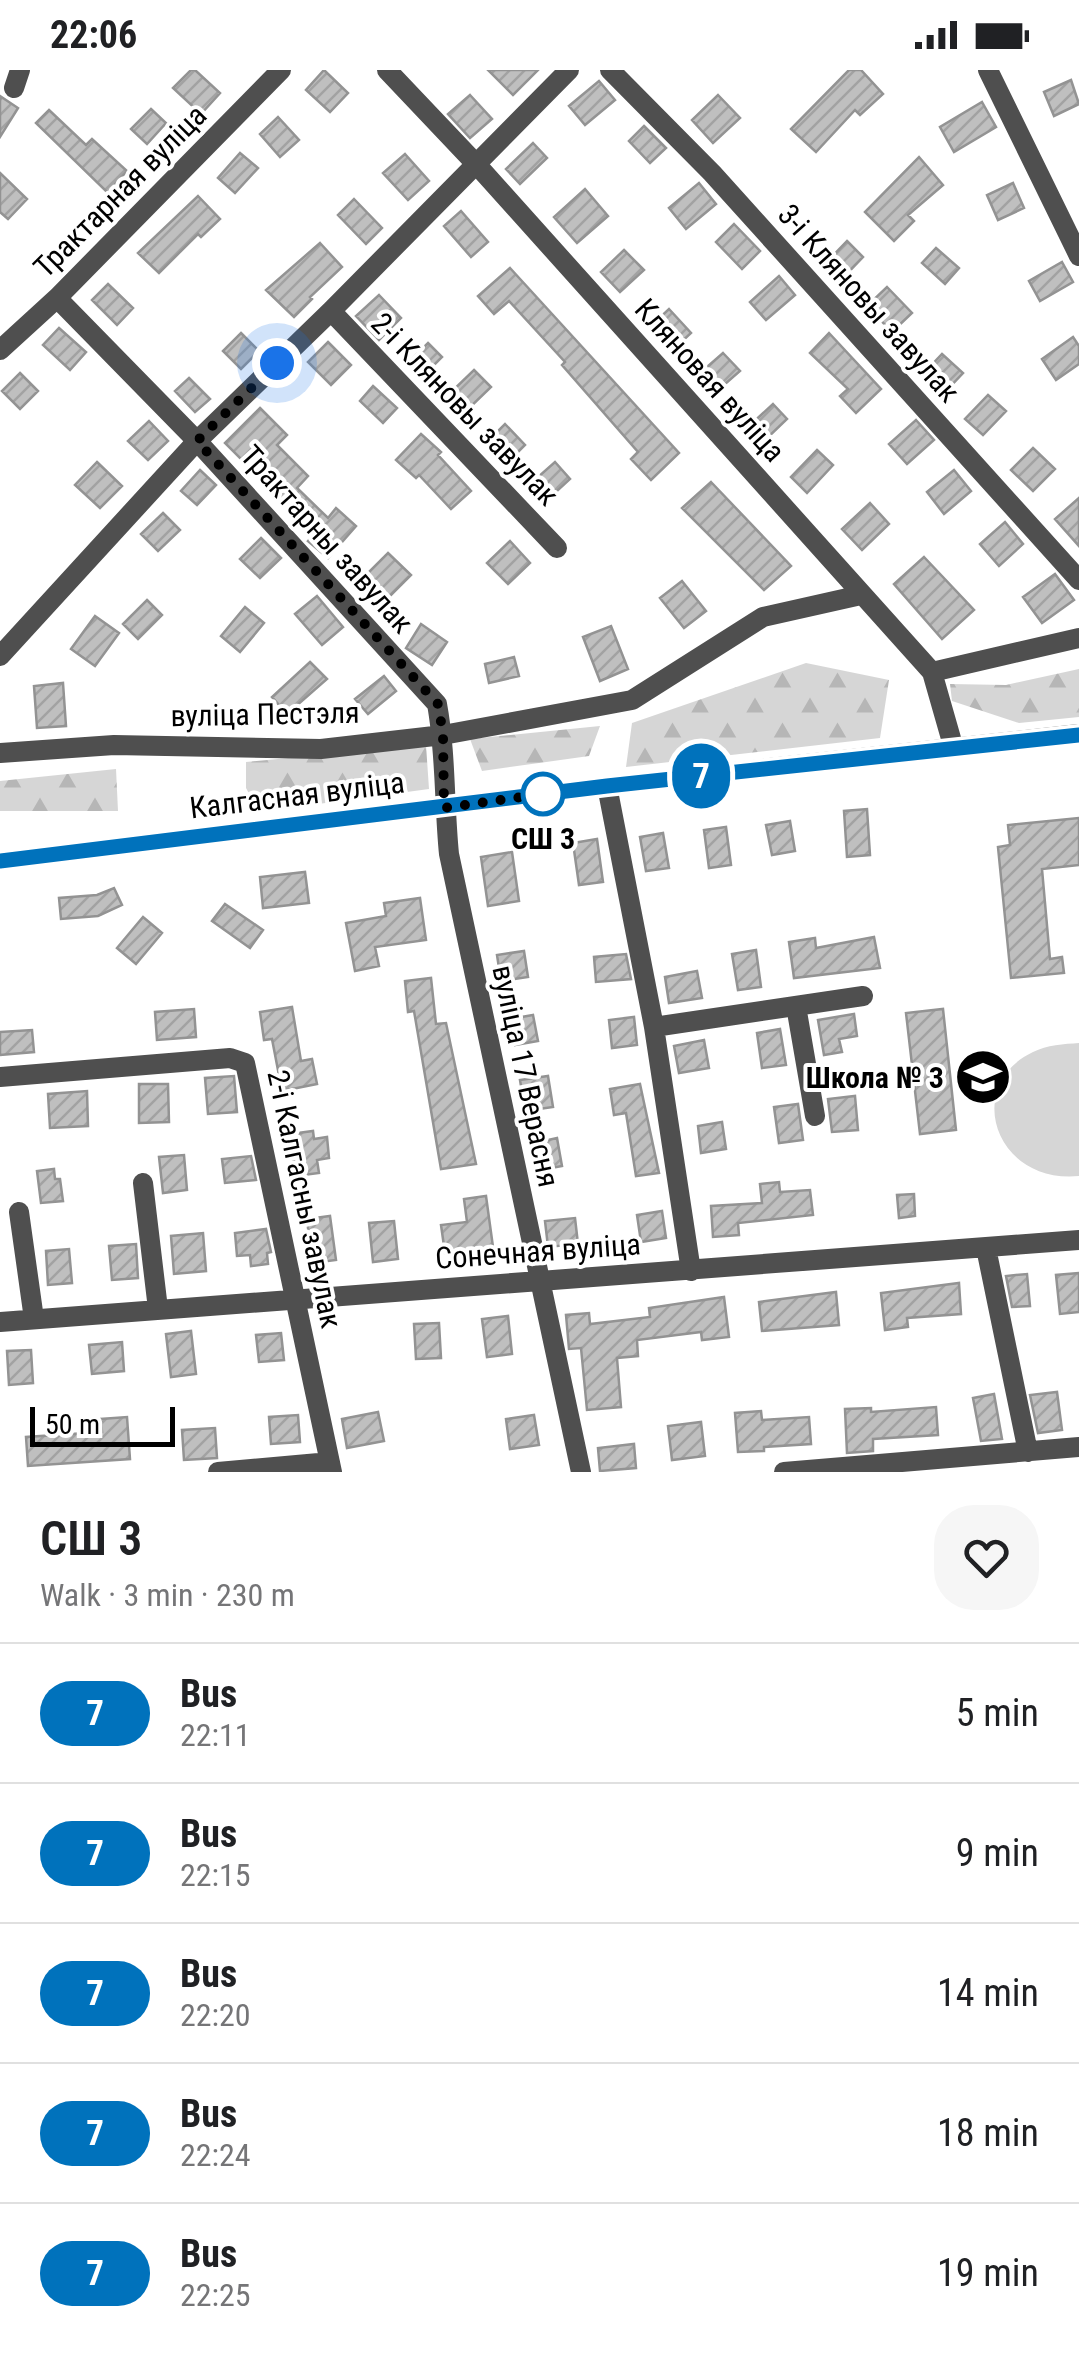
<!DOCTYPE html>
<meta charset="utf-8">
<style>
:root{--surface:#fff;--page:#f6f6f6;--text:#202124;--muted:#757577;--line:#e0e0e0}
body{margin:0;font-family:"Roboto Condensed",sans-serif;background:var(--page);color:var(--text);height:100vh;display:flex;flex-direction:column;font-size:38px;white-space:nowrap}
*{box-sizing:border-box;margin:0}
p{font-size:32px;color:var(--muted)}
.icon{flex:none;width:55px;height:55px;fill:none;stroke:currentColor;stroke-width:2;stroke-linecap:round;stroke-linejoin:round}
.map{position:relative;height:1402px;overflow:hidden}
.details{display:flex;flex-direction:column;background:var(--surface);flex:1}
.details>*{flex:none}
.badge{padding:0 20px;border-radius:32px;font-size:35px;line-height:65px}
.scale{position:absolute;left:30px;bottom:25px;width:145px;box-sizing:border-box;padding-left:10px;border:5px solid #000;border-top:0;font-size:28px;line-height:35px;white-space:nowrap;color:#000;-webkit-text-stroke:8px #fff;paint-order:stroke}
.you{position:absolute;width:50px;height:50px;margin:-25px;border:8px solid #fff;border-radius:50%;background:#1a73e8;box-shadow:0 0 0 15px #1a73e833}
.map>.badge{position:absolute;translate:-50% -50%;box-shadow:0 0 0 5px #fff}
.round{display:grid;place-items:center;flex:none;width:105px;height:105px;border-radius:40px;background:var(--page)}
.overview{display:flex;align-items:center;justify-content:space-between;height:170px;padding:0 40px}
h1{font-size:48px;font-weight:600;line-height:75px}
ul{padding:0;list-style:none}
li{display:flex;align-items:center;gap:30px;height:140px;padding:0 40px;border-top:2px solid var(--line)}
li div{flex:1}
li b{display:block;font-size:38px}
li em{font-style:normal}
li .badge{min-width:110px;font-weight:700;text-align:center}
.status{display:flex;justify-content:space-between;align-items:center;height:70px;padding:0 50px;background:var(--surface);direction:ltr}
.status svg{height:28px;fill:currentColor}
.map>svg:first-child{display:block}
.forest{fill:url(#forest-firs)}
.park{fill:#d6d6d6}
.building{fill:url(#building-hatch);stroke:#939393;stroke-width:2.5}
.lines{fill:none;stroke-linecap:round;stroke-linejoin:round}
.minor{stroke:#4f4f4f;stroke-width:20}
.line-casing{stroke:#fff;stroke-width:22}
.line{stroke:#0072bc;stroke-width:15}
.walk{stroke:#000;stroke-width:10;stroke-dasharray:0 18}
.stop-dot{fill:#fff;stroke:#0072bc;stroke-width:5}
.labels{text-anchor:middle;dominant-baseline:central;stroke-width:8;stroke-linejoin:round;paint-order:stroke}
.street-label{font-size:30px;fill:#000;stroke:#fff}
.stop-label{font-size:30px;font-weight:bold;fill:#000;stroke:#fff}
.poi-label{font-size:30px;font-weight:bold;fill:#000;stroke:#fff;text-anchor:end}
</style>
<div class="status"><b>22:06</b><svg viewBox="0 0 49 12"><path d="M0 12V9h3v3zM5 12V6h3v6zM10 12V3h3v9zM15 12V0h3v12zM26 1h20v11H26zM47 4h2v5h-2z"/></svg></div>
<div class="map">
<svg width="1079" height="1402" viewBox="0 0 1079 1402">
<defs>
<pattern id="forest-firs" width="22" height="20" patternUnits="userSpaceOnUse" patternTransform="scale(2.5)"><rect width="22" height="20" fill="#d6d6d6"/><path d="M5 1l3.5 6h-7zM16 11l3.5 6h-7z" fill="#b6b6b6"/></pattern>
<pattern id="building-hatch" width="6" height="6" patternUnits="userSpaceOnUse" patternTransform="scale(2.5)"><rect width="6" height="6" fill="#bfbfbf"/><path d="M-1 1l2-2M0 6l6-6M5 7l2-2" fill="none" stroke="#a2a2a2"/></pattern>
</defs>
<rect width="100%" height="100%" fill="#fff"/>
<path class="forest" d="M806,593L889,610L880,668L626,697L632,653Z
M1079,599V647L1019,653L952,631L950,614L1006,615Z
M600,656L589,686L482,701L470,669Z
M426,675L429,719L259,742L246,718V692Z
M116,699L118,741H0V711Z"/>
<path class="park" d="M1079,973V1106C994,1114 963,1015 1033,982C1047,975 1064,974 1079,973Z"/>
<path class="building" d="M191,0H195L220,23L201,44L173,18Z
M324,0L348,23L330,42L306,20Z
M488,0H538L513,25Z
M849,0H861L883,24L860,45L855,40L816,82L791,59Z
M1071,10L1079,34L1054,46L1044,22Z
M599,11L615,30L585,55L569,36Z
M470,25L492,49L470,68L448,44Z
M718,25L740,48L713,73L692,50Z
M0,26L18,38L0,67Z
M982,32L996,57L954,82L940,57Z
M151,39L166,53L147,74L131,59Z
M49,40L86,75L92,69L127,101L107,122L36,53Z
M278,47L299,70L280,87L260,64Z
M644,56L666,78L650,93L629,71Z
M533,73L547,88L520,114L506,99Z
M240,83L258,98L235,123L218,108Z
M405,84L429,111L408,130L383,103Z
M919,87L943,115L908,145L914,151L894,171L865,142Z
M0,103L27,129L8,149L0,142Z
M699,113L716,134L686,159L669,138Z
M1013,113L1024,138L998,150L987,125Z
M585,119L608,146L577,173L554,147Z
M198,126L220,149L201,167L198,164L159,203L138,183Z
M354,129L382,158L366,174L338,145Z
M461,141L488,172L471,187L444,156Z
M734,154L760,181L742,199L716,172Z
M847,171L863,187L840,211L823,196Z
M320,173L342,197L310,227L312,229L294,247L266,220Z
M936,178L959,198L945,214L922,193Z
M624,180L644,200L620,222L601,202Z
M1062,192L1073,212L1040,231L1029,211Z
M510,198L679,383L651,410L631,389L638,382L562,295L565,292L509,231L494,244L478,226Z
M779,206L795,225L766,250L750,232Z
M108,214L133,238L117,255L92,230Z
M887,217L912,243L892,262L867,236Z
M379,225L401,248L379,270L356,246Z
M669,239L691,263L675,278L653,254Z
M59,258L86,282L70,300L43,275Z
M241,263L259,281L241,299L223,281Z
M829,263L881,319L856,343L840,326L848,319L810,283Z
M1073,267L1079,276V294L1056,310L1042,289Z
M328,272L351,295L331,315L308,292Z
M428,273L442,287L423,306L409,292Z
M723,283L740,301L717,321L700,303Z
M942,284L963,303L945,322L924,303Z
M474,300L491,317L463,344L446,327Z
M20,303L38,321L20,339L2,321Z
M189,308L210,329L195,342L175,321Z
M373,316L397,338L383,353L360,331Z
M988,325L1006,341L983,365L965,349Z
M773,334L787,349L763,372L748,357Z
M260,338L287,365L277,375L308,406L297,418L328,448L336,438L356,456L328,488L308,471L315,463L225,373Z
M916,350L934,370L907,394L889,374Z
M149,351L168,371L148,390L128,371Z
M505,354L525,375L507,393L487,372Z
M421,364L441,382L438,385L471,421L451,439L419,405L416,408L396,390Z
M1033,378L1055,399L1033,421L1011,400Z
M817,380L833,395L807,423L791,407Z
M97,392L122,416L100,438L75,415Z
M555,392L570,409L545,432L529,415Z
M200,400L216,415L197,435L181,421Z
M954,400L971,421L944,444L927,422Z
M711,412L791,496L764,520L682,438Z
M1079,428V476L1055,449Z
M870,433L889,454L862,480L842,459Z
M163,443L180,460L158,481L141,464Z
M1005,452L1023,474L999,496L980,474Z
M261,468L281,488L260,508L240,489Z
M510,471L530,493L508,514L487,493Z
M388,483L411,505L384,532L361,510Z
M924,487L974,540L942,569L894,514Z
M1055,504L1074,530L1042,553L1023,527Z
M682,511L706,541L684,558L660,528Z
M317,526L343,557L322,575L295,544Z
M147,530L162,545L138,569L123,554Z
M245,537L264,553L240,582L221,566Z
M95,546L119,563L95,596L71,579Z
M421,554L447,572L432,595L406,578Z
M611,556L628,599L600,611L583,567Z
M514,587L519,606L489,613L485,594Z
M310,592L327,609L287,644L272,627Z
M384,606L396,621L368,644L355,629Z
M63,613L66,656L37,658L34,616Z
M867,739L870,785L847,787L844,741Z
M1079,748V795L1042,799L1050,889L1062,887L1064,903L1011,908L998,777L1010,775L1008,755Z
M790,751L795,781L772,785L766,755Z
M726,757L731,795L709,798L704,760Z
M663,763L669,798L646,801L640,767Z
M597,769L603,812L579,815L573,773Z
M512,782L519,831L488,836L481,787Z
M305,802L309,833L263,838L260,807Z
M114,818L122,835L98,846L61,849L59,828L97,825Z
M420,828L426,870L375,877L379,896L355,901L346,853L386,846L384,833Z
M225,834L263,860L250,878L212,851Z
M143,847L162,863L136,894L117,878Z
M874,867L880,898L794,908L789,872L815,868L816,878Z
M756,880L761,917L738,920L732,884Z
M524,881L528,907L501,911L497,885Z
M626,884L631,909L596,912L594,887Z
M697,901L702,928L669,933L665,907Z
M431,908L436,954L446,953L476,1094L441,1099L414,941L408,942L405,911Z
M292,937L301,991L312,989L317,1014L282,1021L272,969L264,970L260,942Z
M194,939L196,967L157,970L155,942Z
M943,939L956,1060L920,1064L906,943Z
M854,944L857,966L839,969L842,982L824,985L818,950Z
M533,945L538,971L515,975L510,949Z
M634,947L637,975L612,978L609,950Z
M780,959L786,995L762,998L757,963Z
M32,960L34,982L0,985V962Z
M704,970L709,998L679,1003L674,976Z
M234,1006L237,1042L208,1044L205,1008Z
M548,1006L553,1037L525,1041L520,1010Z
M139,1014H168L169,1052L139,1053Z
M640,1014L659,1103L636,1106L626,1043L614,1045L610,1019Z
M87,1021L88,1056L50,1058L48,1024Z
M855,1026L858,1060L832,1062L828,1029Z
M798,1034L803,1070L779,1073L774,1037Z
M722,1052L726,1079L701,1083L698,1056Z
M313,1061L314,1069L327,1067L329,1088L317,1090L319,1103L295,1106L290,1064Z
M557,1068L562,1096L535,1101L530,1074Z
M184,1085L187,1120L163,1123L159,1087Z
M251,1086L256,1110L225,1113L222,1089Z
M54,1099L55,1109H60L63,1131L41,1133L37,1101Z
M779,1112L780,1122L810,1120L813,1145L738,1153L739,1165L713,1167L711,1136L762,1133L760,1114Z
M914,1124L915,1146L899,1148L897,1125Z
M486,1126L493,1177L445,1183L441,1155L467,1152L464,1129Z
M662,1141L666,1168L641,1172L637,1145Z
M330,1146L336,1190L312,1193L307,1149Z
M575,1148L578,1174L548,1177L545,1151Z
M394,1151L398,1189L373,1192L369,1153Z
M266,1159L271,1182L267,1183L268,1194L251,1196L250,1185L237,1186L235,1163Z
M203,1163L206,1201L174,1204L171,1166Z
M136,1174L138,1208L112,1210L109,1176Z
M69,1179L72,1213L48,1215L46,1181Z
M1079,1203V1242L1060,1244L1056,1205Z
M1027,1204L1030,1236L1012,1237L1006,1206Z
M959,1213L961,1244L907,1248L908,1257L885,1260L881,1223Z
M836,1222L839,1255L762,1261L759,1232Z
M724,1227L729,1267L702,1270L701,1262L637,1270L638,1286L617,1288L621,1337L587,1340L581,1278L569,1279L566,1245L589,1243L590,1254L650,1247L649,1238Z
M508,1246L512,1284L487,1287L482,1249Z
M439,1253L441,1288L416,1289L414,1254Z
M191,1261L196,1304L171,1307L166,1264Z
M281,1263L284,1290L259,1292L256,1265Z
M122,1272L124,1301L92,1304L89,1275Z
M31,1280L33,1313L9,1315L7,1281Z
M1057,1322L1062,1360L1038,1363L1030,1325Z
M994,1324L1002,1369L981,1371L973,1328Z
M936,1337L938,1365L873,1369V1381L847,1383L845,1339L871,1338V1342Z
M761,1341L762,1350L809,1347L811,1374L764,1377V1381L738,1382L735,1343Z
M378,1342L384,1371L347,1378L342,1349Z
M298,1345L300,1372L271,1374L269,1347Z
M534,1345L539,1375L510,1379L506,1349Z
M127,1347L130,1389L28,1396L26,1367L102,1362L101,1349Z
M701,1352L705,1386L672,1390L668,1356Z
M215,1358L217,1388L184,1390L182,1360Z
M634,1374L636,1398L600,1401L598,1378Z"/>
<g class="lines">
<path class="minor" d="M387,0L477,95L932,602L954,679
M610,0L712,103L1079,510
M988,0L1079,186
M14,18L20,0
M57,228L197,371L437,634C446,683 444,734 449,784L581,1402
M331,241L557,478
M0,280L57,228L281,0
M0,586L197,371L331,241L569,0
M932,602L1079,568
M0,683L114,675L321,679L443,665L632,630L763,547L861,525
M607,716L654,957L691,1201
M0,791L607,716L1079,664
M796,936L815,1046
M654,957L863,926
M0,1007L230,988L245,993L332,1402
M143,1113L158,1239
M19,1142L34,1249
M986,1178L1028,1382
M0,1252L1079,1170
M218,1402L330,1392
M784,1402L1079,1377"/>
</g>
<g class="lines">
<g class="line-casing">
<path id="line" d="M0,791L607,716L1079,665"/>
</g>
<use href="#line" class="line"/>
<path class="walk" d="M277,293L197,371L438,634L443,664L444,738L543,724"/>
</g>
<defs>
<g id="school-disc" transform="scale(2.875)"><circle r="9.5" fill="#000" stroke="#fff"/><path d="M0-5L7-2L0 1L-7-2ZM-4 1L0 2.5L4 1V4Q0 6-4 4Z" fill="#fff"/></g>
</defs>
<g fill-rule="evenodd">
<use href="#school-disc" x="983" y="1007"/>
</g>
<circle class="stop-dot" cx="543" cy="724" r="20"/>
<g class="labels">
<g class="street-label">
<text transform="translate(120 121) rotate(-45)">Трактарная вуліца</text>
<text transform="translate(869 233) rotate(48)">3-і Кляновы завулак</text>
<text transform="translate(710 310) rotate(48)">Кляновая вуліца</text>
<text transform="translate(465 339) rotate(46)">2-і Кляновы завулак</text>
<text transform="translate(327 469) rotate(48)">Трактарны завулак</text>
<text transform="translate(265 644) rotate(-1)">вуліца Пестэля</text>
<text transform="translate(297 725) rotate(-7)">Калгасная вуліца</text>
<text transform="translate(526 1006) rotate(78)">вуліца 17 Верасня</text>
<text transform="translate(305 1129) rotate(78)">2-і Калгасны завулак</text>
<text transform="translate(538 1181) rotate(-4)">Сонечная вуліца</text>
</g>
<g class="stop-label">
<text x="543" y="768">СШ 3</text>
</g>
<g class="poi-label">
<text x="944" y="1007">Школа № 3</text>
</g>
</g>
</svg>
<div class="scale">50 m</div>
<div class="you" style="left:277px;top:293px"></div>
<b class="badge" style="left:701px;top:706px;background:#0072bc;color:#fff">7</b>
</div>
<section class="details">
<div class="overview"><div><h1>СШ 3</h1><p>Walk · 3 min · 230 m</p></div><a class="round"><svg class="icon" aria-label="heart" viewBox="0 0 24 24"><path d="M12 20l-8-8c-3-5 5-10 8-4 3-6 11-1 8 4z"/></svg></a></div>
<ul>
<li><span class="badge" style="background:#0072bc;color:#fff">7</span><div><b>Bus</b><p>22:11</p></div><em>5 min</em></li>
<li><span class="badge" style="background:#0072bc;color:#fff">7</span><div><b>Bus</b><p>22:15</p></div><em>9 min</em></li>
<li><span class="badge" style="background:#0072bc;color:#fff">7</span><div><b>Bus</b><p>22:20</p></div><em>14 min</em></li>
<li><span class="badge" style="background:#0072bc;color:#fff">7</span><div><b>Bus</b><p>22:24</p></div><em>18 min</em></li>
<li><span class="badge" style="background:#0072bc;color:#fff">7</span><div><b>Bus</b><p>22:25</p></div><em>19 min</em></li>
</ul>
</section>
